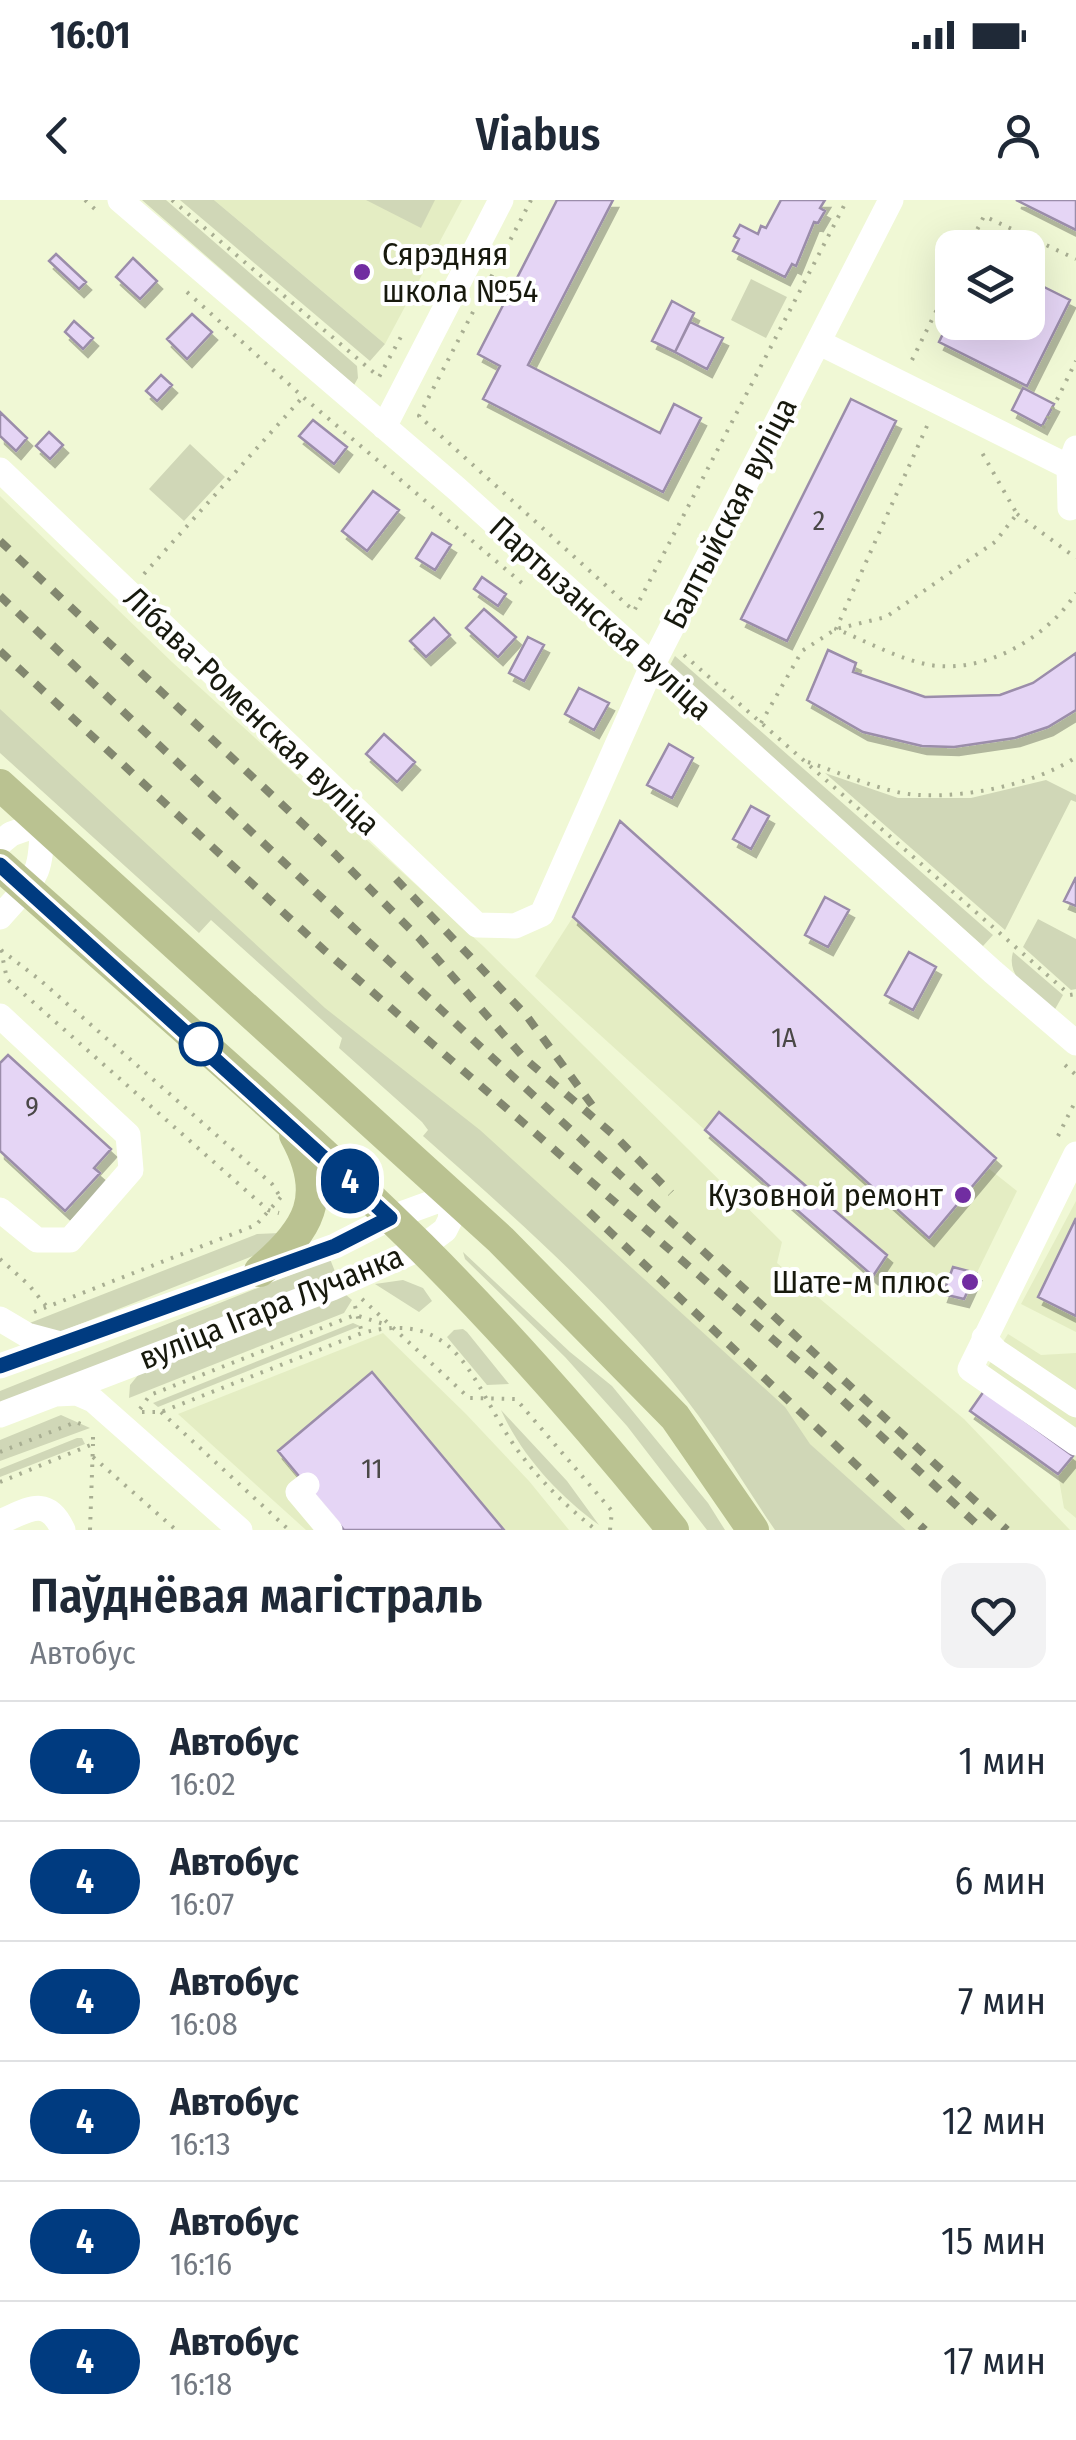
<!DOCTYPE html>
<html lang="ru">
<meta charset="utf-8">
<style>
:root{--surface:#fff;--page:#f2f2f3;--text:#1f2937;--muted:#747a83;--line:#e0e1e3}
body{margin:0;font-family:"Fira Sans Condensed",sans-serif;background:var(--page);color:var(--text);height:100vh;display:flex;flex-direction:column;font-size:38px;white-space:nowrap}
*{box-sizing:border-box;margin:0}
p{font-size:32px;color:var(--muted)}
.icon{flex:none;width:55px;height:55px;fill:none;stroke:currentColor;stroke-width:2;stroke-linecap:round;stroke-linejoin:round}
.map{position:relative;height:1330px;overflow:hidden}
.drawer{display:flex;flex-direction:column;background:var(--surface);flex:1}
.drawer>*{flex:none}
.badge{padding:0 20px;border-radius:32px;font-size:35px;line-height:65px}
.tools{position:absolute;left:935px;top:30px;display:grid;gap:20px}
.tools a{display:grid;place-items:center;width:110px;height:110px;border-radius:20px;background:var(--surface);box-shadow:0 10px 40px #0002;font-size:50px}
.map>.badge{position:absolute;translate:-50% -50%;box-shadow:0 0 0 5px #fff}
.round{display:grid;place-items:center;flex:none;width:105px;height:105px;border-radius:20px;background:var(--page)}
.head{display:flex;align-items:center;justify-content:space-between;height:170px;padding:0 30px}
h1{font-size:48px;font-weight:600;line-height:75px}
ul{padding:0;list-style:none}
li{display:flex;align-items:center;gap:30px;height:120px;padding:0 30px;border-top:2px solid var(--line)}
li div{flex:1}
li b{display:block;font-size:38px}
li em{font-style:normal}
li .badge{min-width:110px;font-weight:700;text-align:center}
.status{display:flex;justify-content:space-between;align-items:center;height:70px;padding:0 50px;background:var(--surface);direction:ltr}
.status svg{height:28px;fill:currentColor}
header{display:flex;justify-content:space-between;align-items:center;height:130px;padding:0 30px;background:var(--surface);font-size:45px;font-weight:600}
.map>svg:first-child{display:block}
.built{fill:#e4edc3}
.green{fill:#d0d7b7}
.building{fill:#e5d5f5;stroke:#9b8daa;stroke-width:2.5;filter:url(#shadow)}
.lines{fill:none;stroke-linecap:round;stroke-linejoin:round}
.path{stroke:#a8ae92;stroke-width:4;stroke-dasharray:2.5 8;stroke-linecap:butt}
.minor{stroke:#fff;stroke-width:25}
.major{stroke:#bac291;stroke-width:32}
.rail{stroke:#82876f;stroke-width:8;stroke-dasharray:12 12;stroke-linecap:butt}
.line-casing{stroke:#fff;stroke-width:22}
.line{stroke:#003b80;stroke-width:15}
.poi-dot{fill:#712da1;stroke:#fff;stroke-width:4}
.stop-dot{fill:#fff;stroke:#003b80;stroke-width:5}
.labels{text-anchor:middle;dominant-baseline:central;stroke-width:8;stroke-linejoin:round;paint-order:stroke}
.number-label{font-size:28px;fill:#4a4847}
.poi-label{font-size:32px;fill:#17190d;stroke:#fff;text-anchor:end}
.street-label{font-size:32px;fill:#17190d;stroke:#fff}
</style>
<div class="status"><b>16:01</b><svg viewBox="0 0 49 12"><path d="M0 12V9h3v3zM5 12V6h3v6zM10 12V3h3v9zM15 12V0h3v12zM26 1h20v11H26zM47 4h2v5h-2z"/></svg></div>
<header><svg class="icon" aria-label="back" viewBox="0 0 24 24"><path d="M15 5l-7 7 7 7"/></svg>Viabus<svg class="icon" aria-label="person" viewBox="0 0 24 24"><circle cx="12" cy="8" r="4"/><path d="M4 21q1-7 8-7t8 7"/></svg></header>
<div class="map">
<svg width="1076" height="1330" viewBox="0 0 1076 1330">
<defs>
<filter id="shadow"><feDropShadow dx="5" dy="8" stdDeviation="0" flood-color="#0004"/></filter>
</defs>
<rect width="100%" height="100%" fill="#f0f8d5"/>
<path class="built" d="M214,0H462L385,144Z
M0,296L172,462L483,746L782,1042L777,1063L964,1219L1070,1330H906L0,522Z
M620,621L996,958L988,968L1017,991L964,1099L873,1076L705,930L535,776L573,717Z
M1076,1001V1132L1021,1104Z
M383,1133L466,1214L529,1281L569,1330H306L178,1214Z
M1008,1134L1041,1155L1076,1153V1318L1064,1308L1058,1274L970,1211L988,1184L987,1168Z"/>
<path class="green" d="M142,0H166L357,166L358,178L354,185Z
M180,0H214L385,144L370,161Z
M366,0H435L421,28Z
M751,79L787,97L766,138L731,120Z
M190,244L225,277L184,321L149,289Z
M675,456L993,735L983,746L669,467Z
M0,509L325,808L480,930L785,1207L810,1244L906,1330H775C749,1292 725,1252 698,1215C621,1110 520,1022 423,936L428,930L422,922L339,848L342,838L211,720L199,733L0,553Z
M825,573L898,598H971L1046,580L1076,595V602L1071,600L1005,730Z
M1038,719L1076,739V789L1071,790L1023,747Z
M1013,752L1063,795L1054,811C1036,796 1005,779 1013,752Z
M280,1033L263,1052L55,1134L22,1126L257,1034Z
M463,1052L570,1152L612,1186L708,1303L725,1330H707L627,1226L565,1157L465,1059Z
M330,1059L336,1074L0,1207V1191Z
M403,1080L423,1088L432,1101L419,1112L375,1084Z
M345,1094L352,1100L344,1113L129,1198L130,1185L139,1174Z
M353,1123L360,1126L158,1207L153,1203Z
M463,1129L467,1132L509,1184L487,1185L447,1137L454,1130Z
M501,1210L567,1281L599,1325C559,1296 521,1255 501,1210Z
M61,1215L90,1228L0,1261V1240Z
M77,1238H82L85,1244L0,1277V1269Z"/>
<path class="building" d="M557,0H613L528,165L660,233L674,204L701,218L663,292L483,199L500,166L478,154Z
M781,0H825L820,8L825,11L818,23L814,22L796,66L792,64L785,77L733,51L739,39L734,36L740,25L758,34L761,26L766,28Z
M1016,0H1076V30Z
M56,54L86,82L79,89L49,61Z
M133,58L157,81L140,99L116,77Z
M1028,79L1070,100L1027,186L939,142L952,115V122H1028Z
M672,101L694,113L675,152L652,141Z
M192,114L212,132L187,159L167,139Z
M74,121L93,138L83,149L65,132Z
M690,122L723,138L707,169L675,152Z
M161,175L172,185L157,201L146,191Z
M1023,188L1054,204L1042,226L1012,210Z
M851,199L896,221L787,441L741,419Z
M0,212L27,238L16,251L0,236Z
M313,220L347,247L334,264L299,236Z
M49,232L63,245L50,259L36,246Z
M373,291L399,310L367,351L342,331Z
M432,333L451,345L435,370L416,358Z
M482,377L506,394L498,406L474,389Z
M484,409L516,437L498,457L466,428Z
M434,418L450,435L426,457L410,441Z
M528,437L544,445L524,481L509,473Z
M828,450L856,463L853,472L925,497L1000,495L1033,483L1076,453V510L1048,527L1015,538L954,547L922,546L863,532L807,500Z
M579,488L609,503L594,530L565,514Z
M384,534L415,562L397,582L366,554Z
M669,544L693,558L672,598L647,585Z
M751,606L769,616L751,649L733,639Z
M620,621L996,958L929,1038L573,717Z
M1076,677V706L1064,701Z
M825,697L849,710L828,747L805,735Z
M909,752L936,767L913,810L885,795Z
M8,855L111,949L94,968L100,973L65,1011L0,951V863Z
M719,912L887,1055L873,1076L705,930Z
M1076,1018V1116L1038,1097Z
M953,1067L976,1073L964,1099L943,1094Z
M372,1172L504,1330H344L278,1251Z
M984,1191L1073,1256L1058,1274L970,1211Z"/>
<g class="lines">
<path class="path" d="M85,0L98,12
M172,0L379,177L403,133
M531,0L419,216L634,411L847,0
M968,48L984,16L1076,59
M187,92L303,197L523,384
M912,160L952,79
M927,226L836,429C866,441 898,459 930,465C985,474 1047,438 1076,393
M1043,228L1076,161
M1017,314L1076,358
M144,374L301,199
M684,455L1070,795L1076,794
M761,523L802,451L836,429L886,417L995,342L1017,314L981,251
M808,562C837,572 867,585 897,592C947,603 1034,586 1076,557
M1,750L7,779L268,1010L279,1013
M1,750L40,780L272,984L281,998
M1065,865L1076,875
M1058,936L1076,900
M0,1059L28,1084L47,1107
M362,1099L469,1198L516,1199L612,1311L610,1330
M355,1106L362,1133
M34,1112L256,1025L281,997
M140,1209L150,1195L355,1115L387,1125
M142,1212H161L362,1133C461,1107 472,1186 516,1248C539,1280 566,1306 596,1330
M161,1212L289,1330
M0,1252L76,1222L81,1224
M93,1257L176,1330
M0,1282L93,1244V1234
M90,1330L93,1244"/>
<path class="minor" d="M120,0L457,289L993,772L1076,843
M818,142L1069,267
M384,227L501,0
M0,270L477,725L515,726L542,714L653,464L891,0
M1070,308L1069,267L1076,248
M0,643L11,634L42,623C42,678 35,677 0,717
M0,816L128,935L131,970L70,1040H37L0,1010
M1076,954L970,1169L1076,1243
M0,1119L27,1135L57,1143
M984,1138L996,1151L1076,1205
M0,1166L335,1046L390,1018L453,995L450,1020L445,1030L421,1048L332,1088L0,1215
M56,1194L77,1193L93,1200L240,1330
M307,1285L298,1292L330,1330
M0,1322C28,1310 47,1295 63,1330"/>
<path class="major" d="M0,585L501,1040L675,1217L753,1330
M0,665C141,791 286,914 421,1047C510,1136 594,1232 673,1330
M260,1071C309,1030 329,996 295,935"/>
<path class="rail" d="M0,341L335,654L420,739L524,858L616,937L671,993
M0,396L484,850L1007,1330
M0,451L324,750L828,1187L983,1330
M396,679L526,815L592,905
M589,1012L925,1330"/>
</g>
<g class="lines">
<g class="line-casing">
<path id="line" d="M0,665L390,1018L335,1046L0,1166"/>
</g>
<use href="#line" class="line"/>
</g>
<g class="poi-dot">
<circle cx="362" cy="72" r="10"/>
<circle cx="963" cy="995" r="10"/>
<circle cx="970" cy="1082" r="10"/>
</g>
<circle class="stop-dot" cx="201" cy="844" r="20"/>
<g class="labels">
<g class="number-label">
<text x="819" y="320">2</text>
<text x="784" y="837">1А</text>
<text x="32" y="906">9</text>
<text x="372" y="1268">11</text>
</g>
<g class="poi-label">
<text x="382" y="54" text-anchor="start">Сярэдняя<tspan x="382" dy="37">школа №54</tspan></text>
<text x="943" y="995">Кузовной ремонт</text>
<text x="950" y="1082">Шате-м плюс</text>
</g>
<g class="street-label">
<text transform="translate(730 313) rotate(-63)">Балтыйская вуліца</text>
<text transform="translate(601 418) rotate(42)">Партызанская вуліца</text>
<text transform="translate(252 511) rotate(44)">Лібава-Роменская вуліца</text>
<text transform="translate(271 1107) rotate(-22)">вуліца Ігара Лучанка</text>
</g>
</g>
</svg>
<div class="tools">
<a><svg class="icon" aria-label="layers" viewBox="0 0 24 24"><path d="M12 4l9 5-9 5-9-5zM3 14l9 5 9-5"/></svg></a>
</div>
<b class="badge" style="left:350px;top:981px;background:#003b80;color:#fff">4</b>
</div>
<section class="drawer">
<div class="head"><div><h1>Паўднёвая магістраль</h1><p>Автобус</p></div><a class="round"><svg class="icon" aria-label="heart" viewBox="0 0 24 24"><path d="M12 20l-8-8c-3-5 5-10 8-4 3-6 11-1 8 4z"/></svg></a></div>
<ul>
<li><span class="badge" style="background:#003b80;color:#fff">4</span><div><b>Автобус</b><p>16:02</p></div><em>1 мин</em></li>
<li><span class="badge" style="background:#003b80;color:#fff">4</span><div><b>Автобус</b><p>16:07</p></div><em>6 мин</em></li>
<li><span class="badge" style="background:#003b80;color:#fff">4</span><div><b>Автобус</b><p>16:08</p></div><em>7 мин</em></li>
<li><span class="badge" style="background:#003b80;color:#fff">4</span><div><b>Автобус</b><p>16:13</p></div><em>12 мин</em></li>
<li><span class="badge" style="background:#003b80;color:#fff">4</span><div><b>Автобус</b><p>16:16</p></div><em>15 мин</em></li>
<li><span class="badge" style="background:#003b80;color:#fff">4</span><div><b>Автобус</b><p>16:18</p></div><em>17 мин</em></li>
</ul>
</section>
